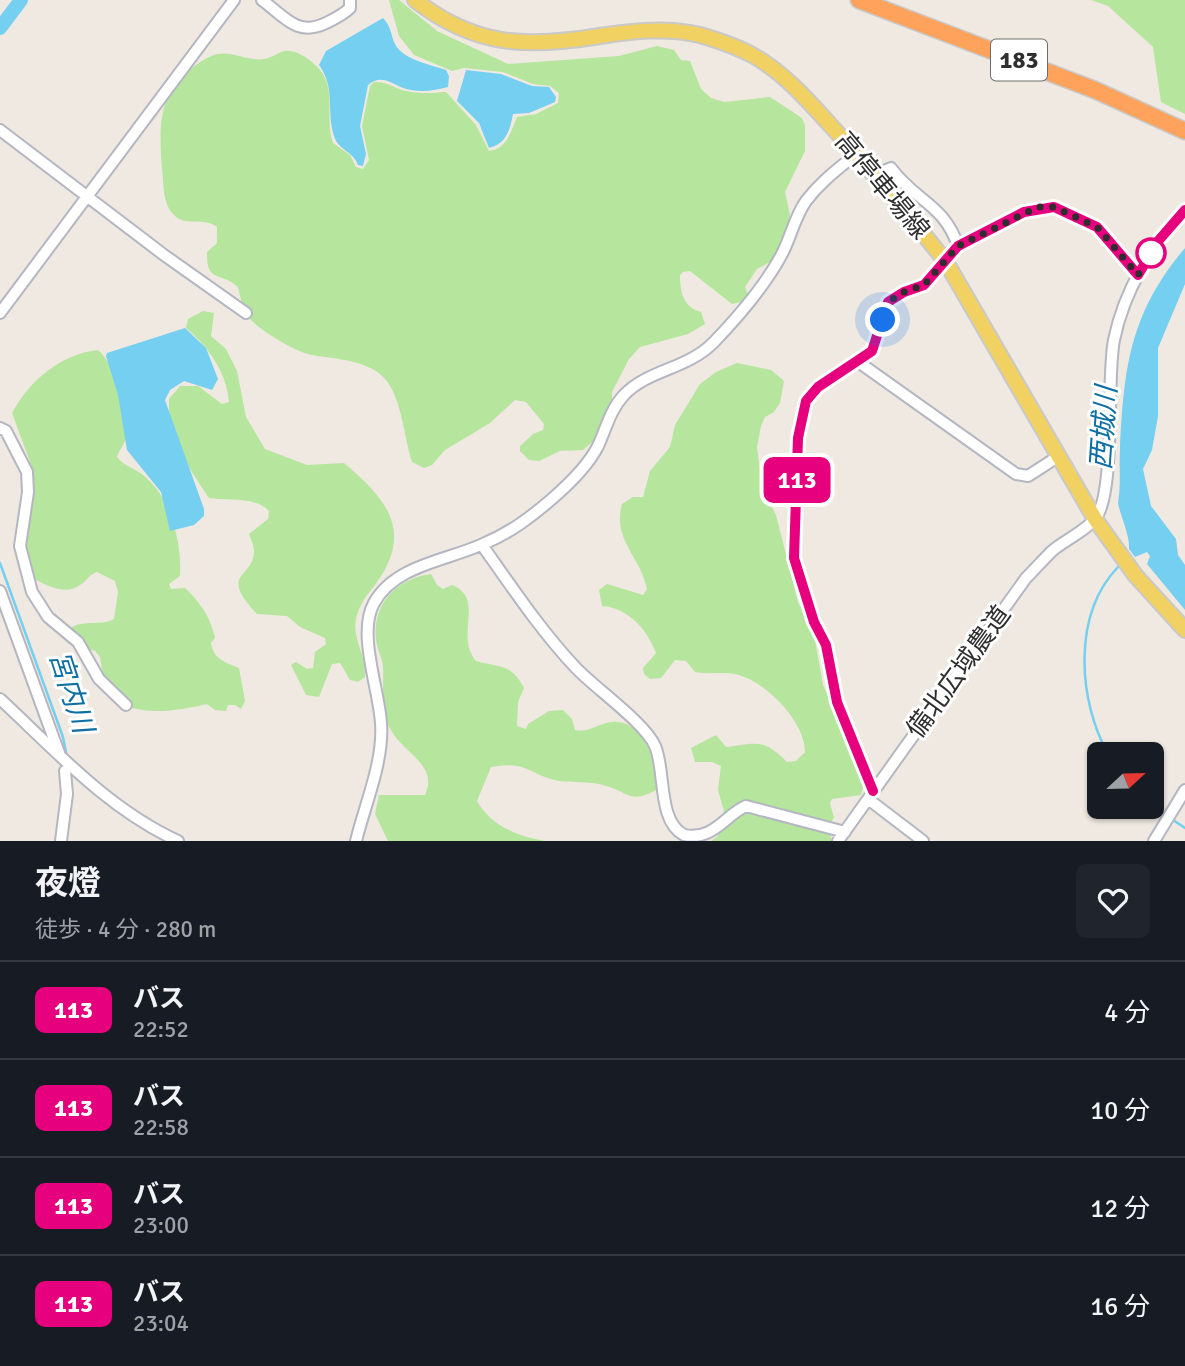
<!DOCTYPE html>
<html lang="ja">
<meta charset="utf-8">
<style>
:root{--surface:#171b24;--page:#20242c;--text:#f1f3f6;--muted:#9ea1a6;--line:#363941}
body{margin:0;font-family:Signika,"Noto Sans JP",sans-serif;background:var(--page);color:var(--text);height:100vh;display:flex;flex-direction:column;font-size:26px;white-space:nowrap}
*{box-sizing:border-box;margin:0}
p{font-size:23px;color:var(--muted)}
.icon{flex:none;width:38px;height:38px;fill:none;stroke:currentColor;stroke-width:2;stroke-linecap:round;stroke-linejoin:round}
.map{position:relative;height:841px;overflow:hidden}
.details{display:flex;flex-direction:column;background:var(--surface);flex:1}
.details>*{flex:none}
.badge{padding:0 14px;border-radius:10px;font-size:24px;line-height:46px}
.needle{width:46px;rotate:68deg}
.controls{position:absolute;left:1087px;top:742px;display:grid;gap:14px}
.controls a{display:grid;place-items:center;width:77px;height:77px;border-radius:10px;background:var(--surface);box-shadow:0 2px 5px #0004;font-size:35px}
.you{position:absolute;width:35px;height:35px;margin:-18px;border:5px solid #fff;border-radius:50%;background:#1a73e8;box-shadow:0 0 0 10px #1a73e833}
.map>.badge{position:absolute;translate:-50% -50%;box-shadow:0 0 0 4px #fff}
.round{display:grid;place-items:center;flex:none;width:74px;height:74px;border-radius:10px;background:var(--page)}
.headline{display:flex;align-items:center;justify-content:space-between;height:119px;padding:0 35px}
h1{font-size:33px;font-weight:700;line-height:52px}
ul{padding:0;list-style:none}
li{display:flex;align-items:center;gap:21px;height:98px;padding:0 35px;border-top:2px solid var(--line)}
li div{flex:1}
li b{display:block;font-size:26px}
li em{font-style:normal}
li .badge{min-width:77px;font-weight:700;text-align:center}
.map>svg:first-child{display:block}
.green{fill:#b6e59e}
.water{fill:#75cff0}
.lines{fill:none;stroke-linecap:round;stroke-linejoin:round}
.stream{stroke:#75cff0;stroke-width:2.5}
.river{stroke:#75cff0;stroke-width:14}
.minor-casing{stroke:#b4b7c1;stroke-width:14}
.major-casing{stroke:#c9c9c9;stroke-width:18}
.highway-casing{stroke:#c9c9c9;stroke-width:19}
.minor{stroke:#fff;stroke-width:10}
.major{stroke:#f2d163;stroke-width:14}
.highway{stroke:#ffa35c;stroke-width:16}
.major-bridge-casing{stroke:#c9c9c9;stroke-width:18;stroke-linecap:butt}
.major-bridge{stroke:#f2d163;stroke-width:14}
.line-casing{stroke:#fff;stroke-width:16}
.line{stroke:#e6007e;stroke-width:10}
.walk{stroke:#2e2e2e;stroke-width:7;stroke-dasharray:0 12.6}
.stop-dot{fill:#fff;stroke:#e6007e;stroke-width:3.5}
.labels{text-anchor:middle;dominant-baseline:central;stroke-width:6;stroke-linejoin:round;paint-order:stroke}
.shield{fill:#fff;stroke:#6d6d6d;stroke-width:2}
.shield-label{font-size:24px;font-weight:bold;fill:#2e2e2e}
.street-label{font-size:26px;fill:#2e2e2e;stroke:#fff}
.water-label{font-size:28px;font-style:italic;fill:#0d6fa3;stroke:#fff}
</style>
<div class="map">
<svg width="1185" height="841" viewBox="0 0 1185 841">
<rect width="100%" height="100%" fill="#efe9e1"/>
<path class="green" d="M389,0H399L437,31L508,64L619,56L657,46L674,50L681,60L690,61L701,89L711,98L724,102L770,97L802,118L805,125V151L785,192L790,215L787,233L775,259L757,269L745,287L748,294L741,302L732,304L690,271L683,272L680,275C680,292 683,307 701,312L705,324L688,334L640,347L629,359L612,392V405L598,437L583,450L560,451L539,461L529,460L520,451V446L533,434L543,430L544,424L526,402L515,400L490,423L445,450L432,465L424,468L412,462C404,437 402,400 386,380C370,360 335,359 312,355C299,354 255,328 249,317C243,308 240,297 238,287C221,271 206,284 207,252L217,243V227C203,216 185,228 173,214C162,202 164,183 162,168C158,119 159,85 207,58C228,46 244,62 264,59C272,58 277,53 284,51C297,48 317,64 323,74C335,93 325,122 333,143L350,155L356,167L363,169L369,160L362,126L370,86L374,82C390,82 392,88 406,91C420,94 432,93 446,92L476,125L489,151C507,149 511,131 517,117L536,114L558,103L559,93L550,86L533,84L503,72L464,68L452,71L414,55L399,36Z
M1091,0H1185V114L1161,102L1153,47L1108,6Z
M203,311L214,313L211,336L226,349L237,371L246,417L265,449L307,465L344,463C379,493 412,524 383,573C375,587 361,599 357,615C350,638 367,654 365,677L358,682L350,680L340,663L332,664L319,697L306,695L291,665L296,662L307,669L313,668L315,652L326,644L325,638L300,627L287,616L257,614C217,572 254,579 254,551C254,545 251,540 249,534L268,519L269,511C255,496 228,501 209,498C189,469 167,435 169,399L180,386H198L222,404L229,402C227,373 208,346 186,328L188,319Z
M98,350C116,365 128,413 126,437C125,444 119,450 117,457C124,466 134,468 143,475C171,497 182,543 180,576L169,584L171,589L185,588C200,602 211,618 215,638L211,643C214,660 225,662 239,668L245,701L241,709L235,705H228L226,711L215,710L207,704C172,712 135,718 106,694L100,657L95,651L67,643L63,635C78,616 97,628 114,619L118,592L115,581L97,572C88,575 87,581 80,585C65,596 45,585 31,577L22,541L30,462L12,413C30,380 61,354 98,350Z
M737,363L771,370L784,381L780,403L774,412L765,417L761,426L757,447L762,487L776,515L798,602L814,634L823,685L865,779L861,795L832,799L830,803L834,818L830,823L831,841H711L718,836L724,811L718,790L721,766L712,762H695L691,748L716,735L726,747C757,743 763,738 787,762L796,761L805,752C805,722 767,683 739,675C724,671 710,675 695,672L686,661L675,660L661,678L650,679L644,674L643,668L656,653C647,629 628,608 602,606L599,590L607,584L643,595L647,589C641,557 612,540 622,504L633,497H643L650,471L670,447L675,425L700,384L716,372Z
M431,574L437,585L443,589L452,585C486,599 454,635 476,661C500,668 511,663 524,688L518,702L517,726L526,729L528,724L549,711L563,710L572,719L575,730C590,733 599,723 612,722C644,719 658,765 658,789C629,805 630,792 603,785C589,781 573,783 559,781C529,775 528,760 491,767L477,801C491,826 517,836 545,841H388L375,814L379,795H425C439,765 403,753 391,730C380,712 384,686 383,666C382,657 377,649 376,640C372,604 396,579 431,574Z"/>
<path class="water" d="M383,18C392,28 390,33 395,44C402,59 431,65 446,70L449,76L448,87C434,91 417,93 403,88C391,83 381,74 368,85L360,126L366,154L363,166L358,165C353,151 338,150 334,136C326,111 336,88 319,65L326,51Z
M466,70L501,74L532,86L549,87L556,97L555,102L529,113L513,114C510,129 507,144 489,148L479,123L457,101Z
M1185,248V284L1158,348V416L1152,450L1143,469L1151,506L1176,539L1178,555L1185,565V610L1147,564L1150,556L1147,552L1135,557L1129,549C1130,535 1121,518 1118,503C1121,485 1119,468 1120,449C1124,367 1130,313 1185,248Z
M185,328L206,348L218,379L212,390L184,381L170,390L165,400L204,509V516L194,525L170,531L161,492L127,450L118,395L106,356L107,353Z"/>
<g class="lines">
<path class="stream" d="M0,563L63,737L67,758
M1108,754C1078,700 1072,615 1118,567
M1152,804L1165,814
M1170,818L1185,828"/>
<path class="river" d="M0,28L21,0"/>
<g class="minor-casing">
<path id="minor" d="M262,0C285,17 297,37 326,23C334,19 343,15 350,8V0
M0,130L164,255L246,313
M874,175L891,168C915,201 944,204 958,246
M0,313L234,0
M857,361L1016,474L1028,476L1059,456
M0,428L6,431L27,472L28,492L20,546L32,592L48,617L78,642L99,679L126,705
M482,545C511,586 541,631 576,668C595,688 645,723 655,746C666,771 657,821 684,835C714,841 726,814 746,806L845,832
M0,591L59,753
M0,699C56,751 108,809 178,841
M873,791L837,702L826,645L814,622L794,558L798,438L806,401L818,387L872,351L888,302L904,292L924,285L958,246L1024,212L1054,207L1097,227L1138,275
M868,799L923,841
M61,841L67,794L65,771
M356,841C365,804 384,761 381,723C379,689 357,633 374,603C395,565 446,561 483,544C510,533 531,517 553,498C569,484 588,466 598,446C606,429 610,410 624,395C647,370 688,369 714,342C738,317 766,284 782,254C791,237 795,216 806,201C820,182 838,169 856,154
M838,841L1026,578C1035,569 1043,560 1052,551C1065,540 1084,532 1095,519C1116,494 1106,379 1114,340C1124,291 1151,246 1185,210
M1154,841L1185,790"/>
</g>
<g class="major-casing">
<path id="major" d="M415,0C475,47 527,48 600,36C632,31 667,27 700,35C717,40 738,47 754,56C789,76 816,110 843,139C877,178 910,217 942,257
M950,269L1095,519L1135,575L1185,630"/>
</g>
<g class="highway-casing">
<path id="highway" d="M859,0L1095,90L1185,131"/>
</g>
<use href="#minor" class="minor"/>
<use href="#major" class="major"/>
<use href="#highway" class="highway"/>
<g class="major-bridge-casing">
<path id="major-bridge" d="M942,257L950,269"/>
</g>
<use href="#major-bridge" class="major-bridge"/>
</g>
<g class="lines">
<g class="line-casing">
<path id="line" d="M873,791L837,702L826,645L814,622L794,558L798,438L806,401L818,387L872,351L888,302L904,292L924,285L958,246L1024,212L1054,207L1097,227L1138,275L1159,240L1185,210"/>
</g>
<use href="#line" class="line"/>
<path class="walk" d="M883,320L888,302L904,292L924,285L958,246L1038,207H1054L1097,227L1138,275L1151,253"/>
</g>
<circle class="stop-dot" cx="1151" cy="253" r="14"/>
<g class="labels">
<rect class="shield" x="991" y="39.5" width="56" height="41" rx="5"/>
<g class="shield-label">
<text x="1019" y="60">183</text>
</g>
<g class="street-label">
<text transform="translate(882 186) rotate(50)">高停車場線</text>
<text transform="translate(959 672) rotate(-54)">備北広域農道</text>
</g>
<g class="water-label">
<text transform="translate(1104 428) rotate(-86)">西城川</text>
<text transform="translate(71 692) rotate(72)">宮内川</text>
</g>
</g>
</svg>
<div class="controls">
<a><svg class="needle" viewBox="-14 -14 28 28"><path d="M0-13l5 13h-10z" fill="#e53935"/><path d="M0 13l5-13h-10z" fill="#9ea1a6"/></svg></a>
</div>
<div class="you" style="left:883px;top:320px"></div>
<b class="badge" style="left:797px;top:480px;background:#e6007e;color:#fff">113</b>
</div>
<section class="details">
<div class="headline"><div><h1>夜燈</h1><p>徒歩 · 4 分 · 280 m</p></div><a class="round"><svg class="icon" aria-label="heart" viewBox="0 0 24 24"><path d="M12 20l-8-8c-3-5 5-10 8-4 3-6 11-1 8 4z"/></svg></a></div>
<ul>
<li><span class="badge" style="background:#e6007e;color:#fff">113</span><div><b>バス</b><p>22:52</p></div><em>4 分</em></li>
<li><span class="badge" style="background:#e6007e;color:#fff">113</span><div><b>バス</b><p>22:58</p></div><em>10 分</em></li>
<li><span class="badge" style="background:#e6007e;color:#fff">113</span><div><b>バス</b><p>23:00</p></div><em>12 分</em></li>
<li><span class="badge" style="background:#e6007e;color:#fff">113</span><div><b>バス</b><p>23:04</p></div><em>16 分</em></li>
</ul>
</section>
